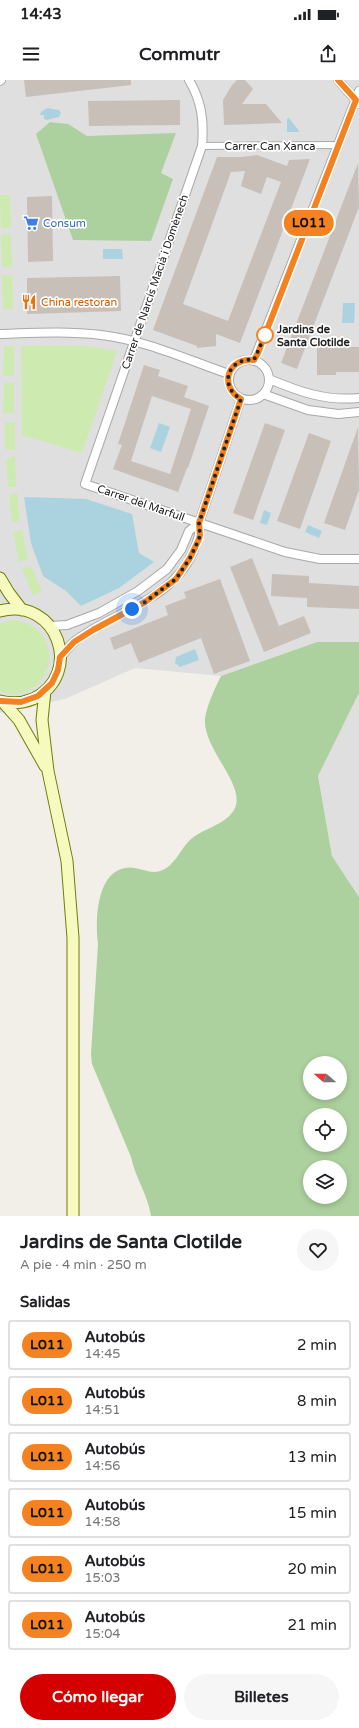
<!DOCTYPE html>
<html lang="es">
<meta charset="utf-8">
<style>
:root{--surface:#fff;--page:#f6f6f6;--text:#202124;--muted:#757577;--line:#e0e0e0;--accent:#d40000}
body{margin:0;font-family:"Varela Round",sans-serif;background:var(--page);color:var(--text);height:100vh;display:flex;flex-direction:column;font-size:15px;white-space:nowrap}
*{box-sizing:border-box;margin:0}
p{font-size:13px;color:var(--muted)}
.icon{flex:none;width:22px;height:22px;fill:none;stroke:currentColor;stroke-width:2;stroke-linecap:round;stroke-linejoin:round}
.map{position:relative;height:1136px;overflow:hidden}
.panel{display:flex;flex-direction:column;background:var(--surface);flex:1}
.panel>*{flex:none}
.badge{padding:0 8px;border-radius:13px;font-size:14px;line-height:26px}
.needle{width:26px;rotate:290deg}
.controls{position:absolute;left:303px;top:976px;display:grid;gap:8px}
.controls a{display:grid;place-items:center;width:44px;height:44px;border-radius:50%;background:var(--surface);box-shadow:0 2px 6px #0003;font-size:20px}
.you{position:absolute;width:20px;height:20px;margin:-10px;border:3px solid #fff;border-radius:50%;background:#1a73e8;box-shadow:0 0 0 6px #1a73e833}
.map>.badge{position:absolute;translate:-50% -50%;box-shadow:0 0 0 2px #fff}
h2{padding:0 20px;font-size:15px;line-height:36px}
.round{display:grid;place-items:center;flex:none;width:42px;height:42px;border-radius:21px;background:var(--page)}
.headline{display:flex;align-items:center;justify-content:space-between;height:68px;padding:0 20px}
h1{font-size:19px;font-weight:700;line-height:30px}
.primary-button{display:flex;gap:8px;margin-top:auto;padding:8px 20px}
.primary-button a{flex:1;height:46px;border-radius:24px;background:var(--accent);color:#fff;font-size:16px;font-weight:700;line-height:46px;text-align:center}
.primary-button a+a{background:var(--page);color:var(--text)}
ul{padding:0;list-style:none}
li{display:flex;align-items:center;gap:12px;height:50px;margin:0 8px 6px;padding:0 12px;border:2px solid var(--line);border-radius:4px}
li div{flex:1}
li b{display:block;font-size:15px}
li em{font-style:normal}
li .badge{min-width:44px;font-weight:700;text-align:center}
.status{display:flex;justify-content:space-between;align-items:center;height:28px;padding:0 20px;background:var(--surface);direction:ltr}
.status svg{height:11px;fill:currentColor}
header{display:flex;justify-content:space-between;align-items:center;height:52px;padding:0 20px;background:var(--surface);font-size:18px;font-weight:700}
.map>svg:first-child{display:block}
.residential{fill:#e0dfdf}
.grass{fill:#cdebb0}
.forest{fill:#add19e;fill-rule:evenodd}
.water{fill:#aad3df}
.building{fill:#c7bfb8;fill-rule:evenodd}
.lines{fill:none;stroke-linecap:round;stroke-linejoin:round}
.pedestrian-casing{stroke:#a9a9a9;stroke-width:8}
.minor-casing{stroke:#a9a9a9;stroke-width:10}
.secondary-casing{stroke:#707d05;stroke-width:13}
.pedestrian{stroke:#fff;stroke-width:6}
.minor{stroke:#fff;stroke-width:8}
.secondary{stroke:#f7fabf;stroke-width:11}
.line-casing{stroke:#fff;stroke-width:9}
.line{stroke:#f58220;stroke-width:6}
.walk{stroke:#222;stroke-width:4;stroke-dasharray:0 7.2}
.stop-dot{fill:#fff;stroke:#f58220;stroke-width:2}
.labels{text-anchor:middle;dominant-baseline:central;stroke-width:3.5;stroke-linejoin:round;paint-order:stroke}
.street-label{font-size:11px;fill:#222;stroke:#fff}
.shop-label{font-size:11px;fill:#366cbe;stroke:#fff;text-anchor:start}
.food-label{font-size:11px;fill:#c56008;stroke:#fff;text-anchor:start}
.stop-label{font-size:11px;font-weight:bold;fill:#222;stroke:#fff;text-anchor:start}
</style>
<div class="status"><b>14:43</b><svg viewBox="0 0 49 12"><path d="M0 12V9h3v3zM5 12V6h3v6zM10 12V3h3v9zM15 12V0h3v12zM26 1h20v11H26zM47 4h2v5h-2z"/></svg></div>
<header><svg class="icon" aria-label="menu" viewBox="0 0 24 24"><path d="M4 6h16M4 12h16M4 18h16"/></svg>Commutr<svg class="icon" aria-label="share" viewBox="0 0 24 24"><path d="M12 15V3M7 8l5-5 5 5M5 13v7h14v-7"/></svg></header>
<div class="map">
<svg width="359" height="1136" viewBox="0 0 359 1136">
<rect width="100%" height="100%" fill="#f2efe9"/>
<path class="residential" d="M0,0H359V562H317L221,596L135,588L65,619L0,633Z
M359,613V817L332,776L318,696Z"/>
<path class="grass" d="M0,115H10L11,148H1Z
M11,154L12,187H2L1,155Z
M2,195H12L13,229H3Z
M4,266H14V296H3Z
M21,266H87L117,271L82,373L22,355Z
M4,303H14V333H3Z
M5,342H15V370L5,369Z
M15,376L16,407H8L6,379Z
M17,413L20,441L12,442L9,415Z
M22,450L28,479L19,482L13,452Z
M31,486L42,511L33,515L22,489Z
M13,540C74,548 50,630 0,611V543Z"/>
<path class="forest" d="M50,42L68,44L87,56L176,53L161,93L173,99L151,161L73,160L36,54Z
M317,562H359V613L318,696L332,776L359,817V1136H151C148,1115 135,1097 131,1077L92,984L91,974L98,864C95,842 96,793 125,788C137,785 149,795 160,791C174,787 180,770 189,761C202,748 224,746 234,730C248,706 202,669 205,638C207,625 215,608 221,596ZM310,983H340V1013H310ZM310,1035H340V1065H310ZM310,1087H340V1117H310Z"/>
<path class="water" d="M47,28L59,30L61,33L59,37L47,40L44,39V35H40L41,32Z
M289,38L299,51V52H287V39Z
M103,169H122L123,179H103Z
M343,223H355L354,243H342Z
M159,343L170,347L161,372L150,368Z
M24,417L86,419L132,434L139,473L154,482L119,508L81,526L66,511L43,496L31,463Z
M264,430L271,433L267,445L260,443Z
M308,445L322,451L319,458L305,452Z
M195,569L199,580L180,587L175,583L176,577Z"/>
<path class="building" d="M24,0H131V5L26,17Z
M237,0H245L253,9L242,24H266L282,43L224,45L223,20L232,5Z
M180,20V45L89,46L88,21Z
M257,75L287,86L289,80L310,79L240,263L216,254V266L197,268V266L153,250L217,77H241ZM245,91L241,106L261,114L267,97L281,102L228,241L183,224L231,92Z
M358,83L359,127L297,289L281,283Z
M52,116L53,181L28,182L27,117Z
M120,196L121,231L27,234V198Z
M336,263V267H359V292H336V295H317V264Z
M144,285L160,290L158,296L188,306L184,317L209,326L188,388H187L178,412L113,389L122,365L118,364ZM152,316L191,329L170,394L131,381Z
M265,343L285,350L253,440L233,433Z
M358,347L359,410L345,450L324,443Z
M309,353L331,361L300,449L277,441Z
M252,478L279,546L304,536L311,553L264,572L230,487Z
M272,494L309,496V503L359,506V529L307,527V518L271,516Z
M220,499L250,581L214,594L201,558L139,583L131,563L114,570L110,558L168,535L165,526L186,518L184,512Z"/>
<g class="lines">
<g class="pedestrian-casing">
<path id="pedestrian" d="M202,66L339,65"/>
</g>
<g class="minor-casing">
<path id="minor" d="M189,0C202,22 204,41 202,66L85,404L285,472L320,479H359
M338,0L359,24
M0,1L1,0
M0,254C33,253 67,251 101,255C145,260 188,280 229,294
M229 300a20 20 0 1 1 40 0a20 20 0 1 1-40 0Z
M254,280L359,11
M269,299C300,312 325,321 359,318
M263,314L308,330L338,334L359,332
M50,546L67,545L99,533L138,511L167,489L181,470L189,451L199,443
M61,577C65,572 70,565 75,561C114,531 172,521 193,472C198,460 200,456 199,443L241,319"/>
</g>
<g class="secondary-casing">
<path id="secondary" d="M0,498L9,513L22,530
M0,531C57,516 85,594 33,619C23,623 11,624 0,621
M45,611L42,640L48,691L67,781L73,858V1136
M3,622L19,640L45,686"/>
</g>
<use href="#pedestrian" class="pedestrian"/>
<use href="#minor" class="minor"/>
<use href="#secondary" class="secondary"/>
</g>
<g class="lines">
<g class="line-casing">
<path id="line" d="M0,621L21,622L38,616L52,603L58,590L60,577L74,562L93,550L145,522L176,499L190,478L199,459L200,455L199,443L241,319C218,306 228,277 254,280L258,273L356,20L338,0"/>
</g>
<use href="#line" class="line"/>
<path class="walk" d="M132,529L145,522L176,499L190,478L199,459L200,455L199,443L241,319C218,306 228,277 254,280L265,255"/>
</g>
<defs>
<g id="supermarket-bare" transform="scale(1.2)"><path d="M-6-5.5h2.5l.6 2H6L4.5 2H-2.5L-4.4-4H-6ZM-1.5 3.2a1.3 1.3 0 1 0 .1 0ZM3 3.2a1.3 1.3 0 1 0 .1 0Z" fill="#3f7fe0" stroke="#fff" stroke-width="2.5" paint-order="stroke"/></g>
<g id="restaurant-bare" transform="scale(1.2)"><path d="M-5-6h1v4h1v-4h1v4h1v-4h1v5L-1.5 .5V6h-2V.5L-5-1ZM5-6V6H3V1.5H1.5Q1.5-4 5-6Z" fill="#e8710a" stroke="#fff" stroke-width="2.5" paint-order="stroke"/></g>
</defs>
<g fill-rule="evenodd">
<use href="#supermarket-bare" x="31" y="143"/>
<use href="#restaurant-bare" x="29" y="222"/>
</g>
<circle class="stop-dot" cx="265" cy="255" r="8"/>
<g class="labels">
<g class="street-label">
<text x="270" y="66">Carrer Can Xanca</text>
<text transform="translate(155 202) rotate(-71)">Carrer de Narcís Macià i Domènech</text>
<text transform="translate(141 423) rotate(19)">Carrer del Marfull</text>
</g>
<g class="shop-label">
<text x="43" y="143">Consum</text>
</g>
<g class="food-label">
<text x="41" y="222">China restoran</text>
</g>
<g class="stop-label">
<text x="277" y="249">Jardins de<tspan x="277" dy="13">Santa Clotilde</tspan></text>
</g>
</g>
</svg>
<div class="controls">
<a><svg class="needle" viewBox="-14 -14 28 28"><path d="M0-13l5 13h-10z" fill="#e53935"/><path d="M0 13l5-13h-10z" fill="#757577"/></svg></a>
<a><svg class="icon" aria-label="locate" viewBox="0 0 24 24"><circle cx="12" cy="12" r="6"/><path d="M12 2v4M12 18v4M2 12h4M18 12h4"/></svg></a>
<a><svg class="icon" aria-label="layers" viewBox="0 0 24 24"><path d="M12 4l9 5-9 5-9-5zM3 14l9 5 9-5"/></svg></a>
</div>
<div class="you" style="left:132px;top:529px"></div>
<b class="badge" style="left:309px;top:143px;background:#f58220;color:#111">L011</b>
</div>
<section class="panel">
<div class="headline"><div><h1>Jardins de Santa Clotilde</h1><p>A pie · 4 min · 250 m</p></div><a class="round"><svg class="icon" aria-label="heart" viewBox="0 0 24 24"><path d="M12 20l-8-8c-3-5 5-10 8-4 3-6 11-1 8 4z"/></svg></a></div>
<h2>Salidas</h2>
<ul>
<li><span class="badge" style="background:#f58220;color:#111">L011</span><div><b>Autobús</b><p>14:45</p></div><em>2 min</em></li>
<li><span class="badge" style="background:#f58220;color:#111">L011</span><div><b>Autobús</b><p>14:51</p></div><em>8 min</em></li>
<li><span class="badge" style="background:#f58220;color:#111">L011</span><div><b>Autobús</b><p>14:56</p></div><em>13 min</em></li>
<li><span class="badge" style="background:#f58220;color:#111">L011</span><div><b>Autobús</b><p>14:58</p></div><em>15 min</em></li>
<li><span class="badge" style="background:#f58220;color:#111">L011</span><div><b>Autobús</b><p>15:03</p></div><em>20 min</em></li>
<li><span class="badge" style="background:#f58220;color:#111">L011</span><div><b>Autobús</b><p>15:04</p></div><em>21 min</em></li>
</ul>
<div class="primary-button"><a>Cómo llegar</a><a>Billetes</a></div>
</section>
